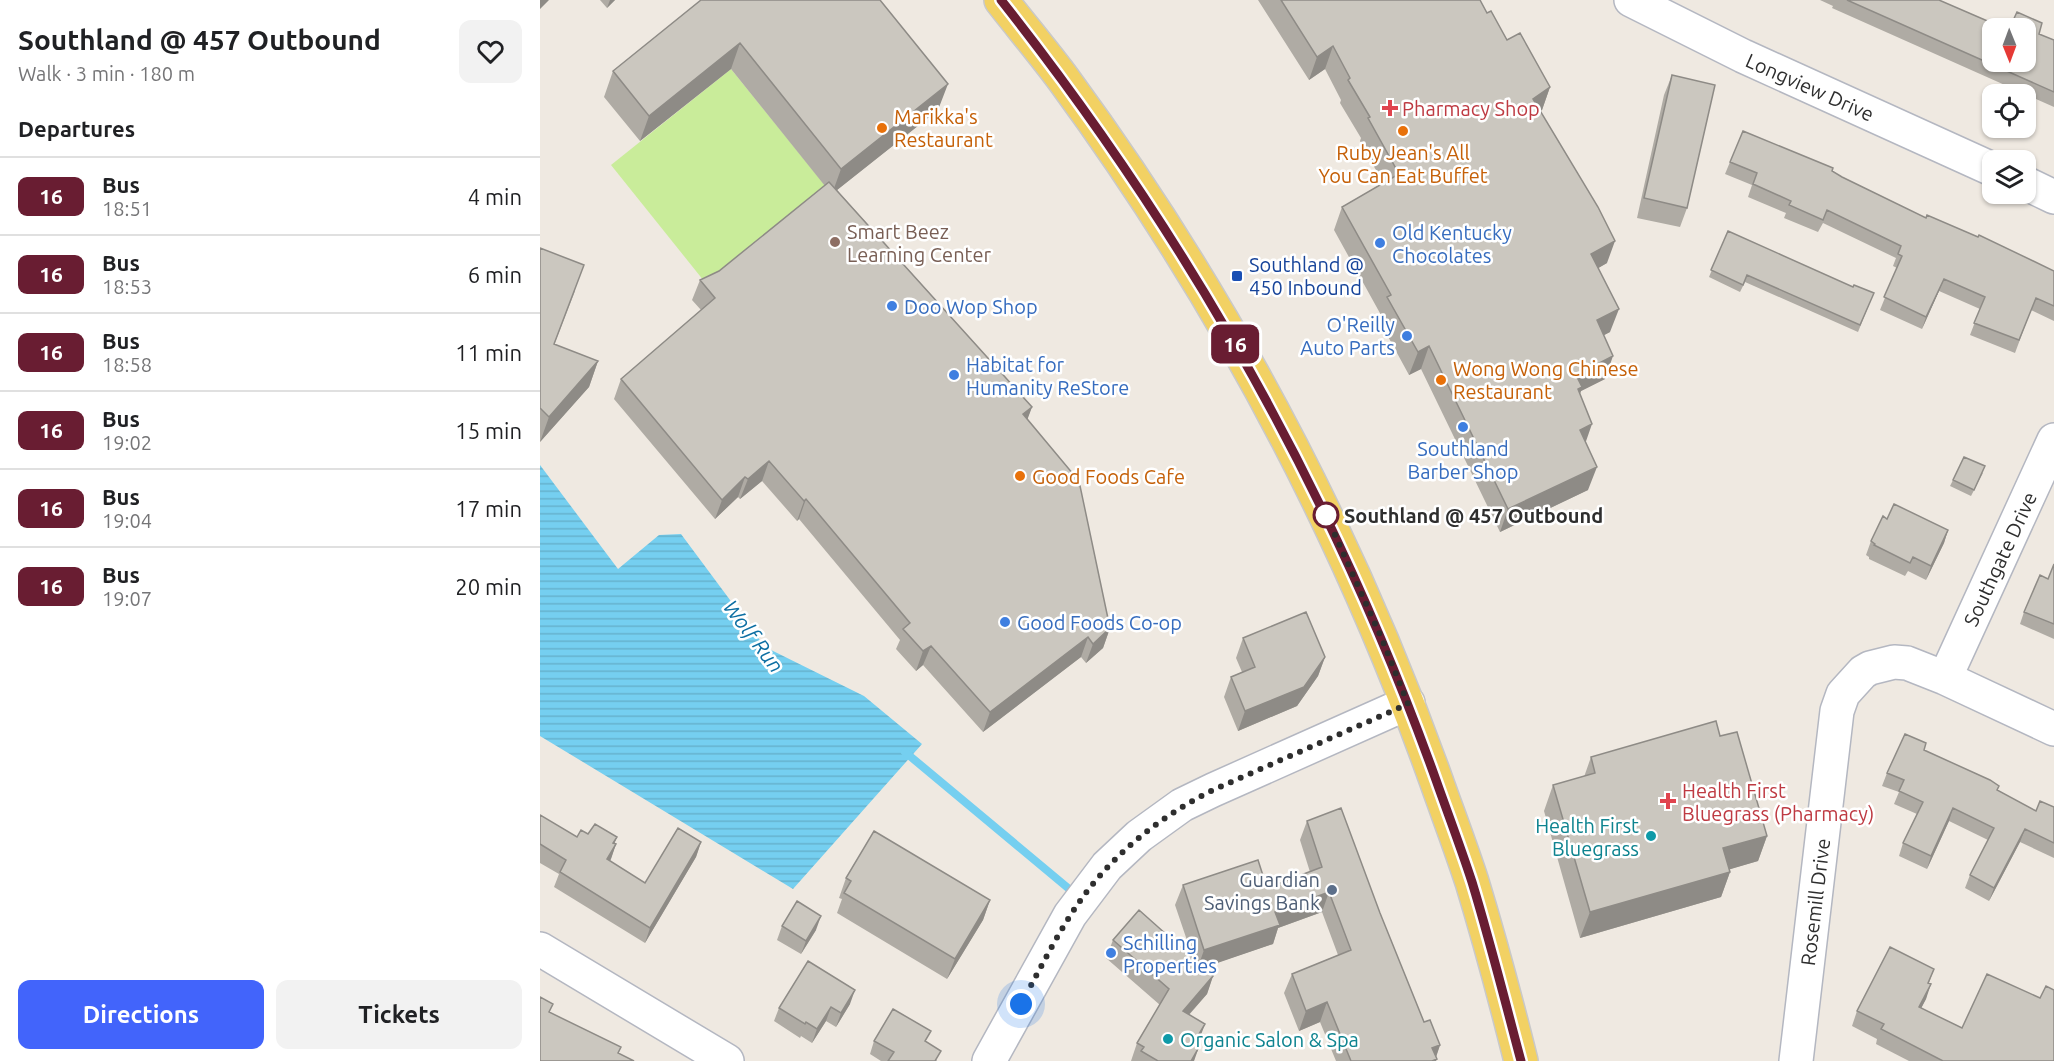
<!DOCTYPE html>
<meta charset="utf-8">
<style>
:root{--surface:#fff;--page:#f2f2f2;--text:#202124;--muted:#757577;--line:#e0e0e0;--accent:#4264fb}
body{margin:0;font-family:Ubuntu,sans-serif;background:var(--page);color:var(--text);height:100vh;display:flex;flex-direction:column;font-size:22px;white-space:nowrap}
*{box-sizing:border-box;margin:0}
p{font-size:20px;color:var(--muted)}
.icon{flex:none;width:33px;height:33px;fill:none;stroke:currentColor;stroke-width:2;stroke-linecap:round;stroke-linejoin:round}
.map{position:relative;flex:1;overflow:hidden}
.drawer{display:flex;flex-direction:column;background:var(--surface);width:540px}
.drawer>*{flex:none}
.badge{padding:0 12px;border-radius:9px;font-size:21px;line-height:39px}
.needle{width:39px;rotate:179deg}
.tools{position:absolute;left:1442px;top:18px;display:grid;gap:12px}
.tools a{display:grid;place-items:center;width:54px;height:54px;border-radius:12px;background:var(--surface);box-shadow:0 2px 4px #0004;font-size:30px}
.you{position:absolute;width:30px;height:30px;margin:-15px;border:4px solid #fff;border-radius:50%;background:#1a73e8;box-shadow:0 0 0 9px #1a73e833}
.map>.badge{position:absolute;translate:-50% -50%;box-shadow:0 0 0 3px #fff}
h2{padding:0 18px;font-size:22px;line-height:54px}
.round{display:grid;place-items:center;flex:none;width:63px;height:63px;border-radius:12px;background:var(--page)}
.head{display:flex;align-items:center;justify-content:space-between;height:102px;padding:0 18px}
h1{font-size:28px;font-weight:600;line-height:45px}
.button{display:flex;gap:12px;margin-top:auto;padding:12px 18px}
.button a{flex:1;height:69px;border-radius:12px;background:var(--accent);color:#fff;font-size:24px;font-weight:600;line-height:69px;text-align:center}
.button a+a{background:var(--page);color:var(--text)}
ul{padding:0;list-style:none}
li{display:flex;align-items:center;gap:18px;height:78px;padding:0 18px;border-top:2px solid var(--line)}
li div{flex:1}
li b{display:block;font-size:22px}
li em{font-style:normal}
li .badge{min-width:66px;font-weight:700;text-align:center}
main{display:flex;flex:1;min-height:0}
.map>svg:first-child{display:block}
.pitch{fill:#c9ec9a}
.water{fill:url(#water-rules)}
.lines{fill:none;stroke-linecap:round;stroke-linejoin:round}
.stream{stroke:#75cff0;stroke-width:8}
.minor-casing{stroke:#b4b7c1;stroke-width:36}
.major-casing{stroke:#c9c9c9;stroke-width:36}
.minor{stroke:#fff;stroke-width:33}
.major{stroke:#f2d163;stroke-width:33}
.wall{fill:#afaba4}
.shaded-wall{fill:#8e8b86}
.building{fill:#cbc7bf;stroke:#8e8b86;stroke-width:1.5;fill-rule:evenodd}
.line-casing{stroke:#fff;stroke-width:14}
.line{stroke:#691d32;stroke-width:9}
.walk{stroke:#2e2e2e;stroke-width:6;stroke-dasharray:0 10.8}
.health-dot{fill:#e0444e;stroke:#fff;stroke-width:2}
.food-dot{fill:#e8710a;stroke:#fff;stroke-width:2}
.education-dot{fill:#8d6e63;stroke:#fff;stroke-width:2}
.shop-dot{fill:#3f7fe0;stroke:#fff;stroke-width:2}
.transit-dot{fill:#1a4fb4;stroke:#fff;stroke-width:2}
.stop-dot{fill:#fff;stroke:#691d32;stroke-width:3}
.culture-dot{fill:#0f9aa8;stroke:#fff;stroke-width:2}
.service-dot{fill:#5c6f8a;stroke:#fff;stroke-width:2}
.labels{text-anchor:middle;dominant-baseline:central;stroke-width:5;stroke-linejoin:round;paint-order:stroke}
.street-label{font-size:20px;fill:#2e2e2e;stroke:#fff}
.health-label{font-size:20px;fill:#be3a42;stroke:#fff;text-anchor:start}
.food-label{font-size:20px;fill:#c56008;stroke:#fff;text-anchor:start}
.education-label{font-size:20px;fill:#785e54;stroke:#fff;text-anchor:start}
.shop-label{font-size:20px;fill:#366cbe;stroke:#fff;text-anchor:start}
.transit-label{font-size:20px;fill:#164399;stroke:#fff;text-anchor:start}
.stop-label{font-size:20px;font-weight:bold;fill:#2e2e2e;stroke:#fff;text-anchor:start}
.culture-label{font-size:20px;fill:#0d838f;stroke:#fff;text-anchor:end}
.service-label{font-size:20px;fill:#4e5e75;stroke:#fff;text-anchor:end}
.water-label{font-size:21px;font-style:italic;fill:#0d6fa3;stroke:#fff}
</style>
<main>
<section class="drawer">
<div class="head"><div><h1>Southland @ 457 Outbound</h1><p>Walk · 3 min · 180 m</p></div><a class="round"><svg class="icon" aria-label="heart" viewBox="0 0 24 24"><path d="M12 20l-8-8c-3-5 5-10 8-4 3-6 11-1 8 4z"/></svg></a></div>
<h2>Departures</h2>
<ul>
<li><span class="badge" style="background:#691d32;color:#fff">16</span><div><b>Bus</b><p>18:51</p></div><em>4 min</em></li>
<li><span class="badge" style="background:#691d32;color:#fff">16</span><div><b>Bus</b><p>18:53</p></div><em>6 min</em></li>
<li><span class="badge" style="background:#691d32;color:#fff">16</span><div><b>Bus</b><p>18:58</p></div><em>11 min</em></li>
<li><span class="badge" style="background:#691d32;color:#fff">16</span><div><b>Bus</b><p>19:02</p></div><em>15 min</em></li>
<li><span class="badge" style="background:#691d32;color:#fff">16</span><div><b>Bus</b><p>19:04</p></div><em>17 min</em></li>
<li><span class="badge" style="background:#691d32;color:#fff">16</span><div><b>Bus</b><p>19:07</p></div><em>20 min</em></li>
</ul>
<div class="button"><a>Directions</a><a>Tickets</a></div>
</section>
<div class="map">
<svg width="1514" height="1061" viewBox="0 0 1514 1061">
<defs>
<pattern id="water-rules" width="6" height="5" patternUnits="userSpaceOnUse" patternTransform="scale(1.5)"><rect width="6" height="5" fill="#75cff0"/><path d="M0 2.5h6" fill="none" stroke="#66b2ce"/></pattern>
</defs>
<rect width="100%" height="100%" fill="#efe9e1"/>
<path class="pitch" d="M191,69L292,194L172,291L71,165Z"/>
<path class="water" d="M0,465L78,569L119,535L141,534L225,647L324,696L382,744L253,889L0,736Z"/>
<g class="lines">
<path class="stream" d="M365,752L528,888"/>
<g class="minor-casing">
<path id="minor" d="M1091,0L1203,56L1452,169
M1485,183L1514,197
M1405,678L1514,440
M0,949L187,1061
M449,1061L530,915L567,866L599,836L642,805L673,790L868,703
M1256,1061L1297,711L1303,694L1323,672L1330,668L1354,662L1367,663L1405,678L1514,729"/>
</g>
<g class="major-casing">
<path id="major" d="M461,0C482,27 504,53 524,80C681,294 807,531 896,780C908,814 921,848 932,882C950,941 966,1001 981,1061"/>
</g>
<use href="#minor" class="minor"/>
<use href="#major" class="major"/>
</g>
<path class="wall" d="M60,0H75L67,8Z
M161,0L398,110L297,190L492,407L487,419L570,628L563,648L546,663L541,657L443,732L383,665L376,671L356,649L360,640L259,519L257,521L222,481L200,499L198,497L175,519L74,399L81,379L161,310L152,300L160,280L179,271L285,186L191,69L100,141L64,97L73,71Z
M718,0H940L947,13L967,40L1010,87L1002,110L1000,111L1067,263L1058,268L1070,332L1064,335L1065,379L1041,391L1040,393L1045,443L1048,490L960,532L881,369L869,375L839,320L841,315L794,230L802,207L843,183L820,141L821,138L800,103L801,100L785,69L769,80Z
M1280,0H1399L1459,26L1471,25L1499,34L1514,40V107L1292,8L1293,6Z
M1132,75L1147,208L1140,227L1097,218L1124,95Z
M1190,162L1292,171L1302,177L1386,218L1514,271V321L1491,310L1475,353L1430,335L1440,309L1399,291L1382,329L1340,310L1357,268L1353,266L1356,258L1283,223L1278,232L1244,218L1246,213L1208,197L1212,185L1185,174Z
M1188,231L1331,300L1318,332L1205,282L1200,292L1169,277Z
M0,248L35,291L14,345L58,361L49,387L0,442Z
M1443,473L1431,496L1410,486L1413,480Z
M1347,519L1408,530L1404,543L1386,580L1368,571L1365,576L1329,559V557L1326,555L1331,541Z
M1514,564V639L1480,624L1484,612L1508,579Z
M703,638L785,657L778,676L757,706L698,731L684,697L691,677L702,672L696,658Z
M1180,736L1227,836L1218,861L1190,869V872L1181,897L1040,938L1004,811L1013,785L1044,777L1051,757Z
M1384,750L1496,811L1514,807V858L1480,842L1449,901L1425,888L1430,875L1448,840L1409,821L1387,869L1359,856L1363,843L1377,814L1354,804L1359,792L1342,786L1347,773Z
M0,815L37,837L48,834L77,837L74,843L76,844L70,861L105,883L161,842L156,857L105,943L14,887L19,874L0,863Z
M767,821L840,913L884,1022L900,1045L896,1057V1061H796L780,1022L759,1031L744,993L752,974L798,955L782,912L738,928L733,944L664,967L673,976L667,994L649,1015L658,1043L656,1046L654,1061H591L597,1043L620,1005L566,958L573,940L653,958L635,905L643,885L727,888L770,872L760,840Z
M306,878L450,900L443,920L407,979L297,913L302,899L299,898Z
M242,926L276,930L261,954L237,940Z
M1394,969L1389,983L1386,999L1381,1008L1422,1028L1514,1061H1369L1336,1044L1337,1039L1312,1026L1317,1011Z
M310,1004L296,1027L286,1021L272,1043L261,1036L260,1038L234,1021L239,1008Z
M334,1041L387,1042L397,1061H341L330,1054Z"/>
<path class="shaded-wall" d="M0,0H9L0,9Z
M70,0H75L67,8Z
M200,43L191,69L100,141L109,116Z
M793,46L785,69L769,80L777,57Z
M408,84L398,110L292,194L301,169Z
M1010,87L1002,110L985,122L993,99Z
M1075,241L1067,263L1043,277L1051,254Z
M1404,279L1399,291L1382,329L1386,317Z
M1079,309L1070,332L1049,343L1057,320Z
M889,346L881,369L869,375L878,352Z
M1073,356L1065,379L1041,391L1034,410L1036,375Z
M58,361L49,387L0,442L9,417Z
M492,407L485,426L483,414Z
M1052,424L1044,447L1040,430Z
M229,461L222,481L200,499L208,479Z
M1057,467L1048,490L960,532L968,509Z
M205,477L198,497L175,519L182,500Z
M266,499L259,519L257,521L264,501Z
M1408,530L1404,543L1386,580L1391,566Z
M570,628L563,648L546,663L553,644Z
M548,637L541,657L443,732L450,712Z
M391,646L383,665L376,671L383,651Z
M785,657L778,676L757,706L698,731L705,711Z
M1413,808L1409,821L1387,869L1391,856Z
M1485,829L1480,842L1449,901L1454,888Z
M1227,836L1218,861L1174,874L1183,848Z
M77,837L71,852L76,844L71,859L61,874L73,843Z
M161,842L156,857L105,943L110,928Z
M1190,872L1181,897L1040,938L1050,912Z
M789,892L782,912L738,928L733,944L657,970L664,950L735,912Z
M450,900L443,920L407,979L415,959Z
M281,916L276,930L261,954L266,941Z
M673,976L667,994L636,1029L643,1011Z
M1391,984L1386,999L1374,1022L1379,1007Z
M315,990L310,1004L296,1027L301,1013Z
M787,1002L780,1022L759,1031L766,1011Z
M291,1007L286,1021L272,1043L277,1029Z
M665,1024L658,1043L647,1061L653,1044Z
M900,1045L895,1060L897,1059L896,1061H888L892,1048Z
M659,1047L654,1061H651Z"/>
<path class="building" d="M161,0H340L408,84L301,169L200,43L109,116L73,71Z
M741,0H940L947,13L951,11L967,40L980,33L1010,87L993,99L1058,207L1075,241L1051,254L1079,309L1057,320L1073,356L1036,375L1042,387L1038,389L1052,424L1040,430L1057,467L968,509L889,346L878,352L847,297L851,295L802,207L859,174L828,118L830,117L808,80L810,78L793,46L777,57Z
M1307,0H1399L1459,26L1462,21L1471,25L1477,12L1502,23L1499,34L1514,40V92ZM1452,28H1485V62H1452Z
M1132,75L1175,85L1147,208L1104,198Z
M1203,131L1293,168L1292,171L1302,177L1386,218L1387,215L1438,237L1439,235L1514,271V306L1496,298L1479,340L1434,323L1445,297L1404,279L1386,317L1344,297L1362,256L1358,254L1361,246L1287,210L1283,220L1249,205L1251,201L1213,184L1217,173L1190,162Z
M289,182L492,407L483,414L539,481L570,628L553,644L548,637L450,712L391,646L383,651L363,629L370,623L266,499L264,501L229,461L208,479L205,477L182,500L81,379L175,298L160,280L179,271Z
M1188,231L1313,287L1314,285L1334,293L1320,325L1207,275L1203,285L1171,270Z
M0,248L44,265L14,344L58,361L9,417L0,408Z
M1424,457L1445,466L1434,490L1413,480Z
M1354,504L1408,530L1391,566L1373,557L1370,563L1334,545L1335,544L1331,541L1343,516L1347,519Z
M1514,564V624L1484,612L1500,575L1508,579Z
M766,612L785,657L764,687L705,711L691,677L715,667L703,638Z
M1176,721L1180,736L1197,732L1227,836L1183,848L1190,872L1050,912L1013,785L1055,773L1051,757Z
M1365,734L1386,743L1384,750L1450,780L1459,786L1457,790L1496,811L1500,801L1514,807V843L1485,829L1454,888L1430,875L1454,828L1413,808L1391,856L1363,843L1383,802L1359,791L1364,780L1347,773Z
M801,808L840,913L884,1022L890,1020L900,1045L892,1048L897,1059L892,1061H811L787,1002L766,1011L752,974L811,950L789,892L735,912L740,925L664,950L643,885L718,860L727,888L782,867L767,821Z
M0,815L37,837L41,830L48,834L55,824L77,837L73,843L76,844L67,859L105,883L138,828L161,842L110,928L20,872L26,860L0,844Z
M334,831L450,900L415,959L304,893L311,881L306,878Z
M257,901L281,916L266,941L242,926Z
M599,910L673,976L643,1011L665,1024L653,1044L659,1047L651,1061H618L601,1051L604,1047L597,1043L629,989L573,940Z
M1350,947L1394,969L1388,983L1391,984L1379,1007L1422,1028L1447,974L1500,998L1506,986L1514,990V1061H1403L1341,1029L1344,1024L1317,1011Z
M268,961L315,990L301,1013L291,1007L277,1029L266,1022L265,1024L239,1008Z
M0,997L13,1004L9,1012L81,1047L78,1053L94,1061H0Z
M353,1009L391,1031L385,1041L401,1051L395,1061H348L354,1052L334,1041Z"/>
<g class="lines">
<g class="line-casing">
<path id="line" d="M461,0C647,235 795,498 896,780C908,814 921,848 932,882C950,941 965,1001 981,1061"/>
</g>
<use href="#line" class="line"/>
<path class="walk" d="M481,1004C497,975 512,944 530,916C565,860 615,819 673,790L868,704L842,639L786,515"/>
</g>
<g class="health-dot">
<path d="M847 99h6v6h6v6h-6v6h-6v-6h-6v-6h6z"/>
<path d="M1125 792h6v6h6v6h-6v6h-6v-6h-6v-6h6z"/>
</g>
<g class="food-dot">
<circle cx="342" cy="128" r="6"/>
<circle cx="863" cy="131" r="6"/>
<circle cx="901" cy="380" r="6"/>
<circle cx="480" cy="476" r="6"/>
</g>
<circle class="education-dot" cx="295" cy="242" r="6"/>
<g class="shop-dot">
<circle cx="840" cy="243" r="6"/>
<circle cx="352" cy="306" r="6"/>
<circle cx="867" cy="336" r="6"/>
<circle cx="414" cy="375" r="6"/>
<circle cx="923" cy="427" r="6"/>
<circle cx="465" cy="622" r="6"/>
<circle cx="571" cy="953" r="6"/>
</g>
<rect class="transit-dot" x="691" y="270" width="12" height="12" rx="3"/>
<circle class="stop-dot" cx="786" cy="515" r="12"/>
<g class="culture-dot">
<circle cx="1111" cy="836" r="6"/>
<circle cx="628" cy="1039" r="6"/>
</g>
<circle class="service-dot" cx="792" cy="890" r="6"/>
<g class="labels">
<g class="street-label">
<text transform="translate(1270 87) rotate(24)">Longview Drive</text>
<text transform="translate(1460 559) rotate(-65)">Southgate Drive</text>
<text transform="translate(1275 902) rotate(-83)">Rosemill Drive</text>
</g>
<g class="health-label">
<text x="862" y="108">Pharmacy Shop</text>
<text x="1142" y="790">Health First<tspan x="1142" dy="23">Bluegrass (Pharmacy)</tspan></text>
</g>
<g class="food-label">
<text x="354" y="116">Marikka's<tspan x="354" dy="23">Restaurant</tspan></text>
<text x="863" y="152" text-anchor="middle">Ruby Jean's All<tspan x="863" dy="23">You Can Eat Buffet</tspan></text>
<text x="913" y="368">Wong Wong Chinese<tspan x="913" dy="23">Restaurant</tspan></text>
<text x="492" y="476">Good Foods Cafe</text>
</g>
<g class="education-label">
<text x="307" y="231">Smart Beez<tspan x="307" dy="23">Learning Center</tspan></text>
</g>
<g class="shop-label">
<text x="852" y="232">Old Kentucky<tspan x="852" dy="23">Chocolates</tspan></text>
<text x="364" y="306">Doo Wop Shop</text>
<text x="855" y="324" text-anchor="end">O'Reilly<tspan x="855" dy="23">Auto Parts</tspan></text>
<text x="426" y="364">Habitat for<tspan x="426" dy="23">Humanity ReStore</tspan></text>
<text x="923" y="448" text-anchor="middle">Southland<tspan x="923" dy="23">Barber Shop</tspan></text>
<text x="477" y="622">Good Foods Co-op</text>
<text x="583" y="942">Schilling<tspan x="583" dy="23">Properties</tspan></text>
</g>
<g class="transit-label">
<text x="709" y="264">Southland @<tspan x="709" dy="23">450 Inbound</tspan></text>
</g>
<g class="stop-label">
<text x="804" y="515">Southland @ 457 Outbound</text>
</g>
<g class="culture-label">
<text x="1099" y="825">Health First<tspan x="1099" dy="23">Bluegrass</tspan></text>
<text x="640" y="1039" text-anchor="start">Organic Salon &amp; Spa</text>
</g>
<g class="service-label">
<text x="780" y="879">Guardian<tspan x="780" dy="23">Savings Bank</tspan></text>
</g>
<g class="water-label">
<text transform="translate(214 636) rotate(53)">Wolf Run</text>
</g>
</g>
</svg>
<div class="tools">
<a><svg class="needle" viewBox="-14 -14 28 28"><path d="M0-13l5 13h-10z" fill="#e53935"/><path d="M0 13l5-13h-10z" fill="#757577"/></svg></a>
<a><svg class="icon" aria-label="locate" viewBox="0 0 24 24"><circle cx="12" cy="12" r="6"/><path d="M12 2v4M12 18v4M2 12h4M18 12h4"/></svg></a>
<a><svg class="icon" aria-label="layers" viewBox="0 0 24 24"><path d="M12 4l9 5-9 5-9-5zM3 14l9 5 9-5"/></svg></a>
</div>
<div class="you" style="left:481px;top:1004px"></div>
<b class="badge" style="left:695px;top:344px;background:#691d32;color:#fff">16</b>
</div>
</main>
